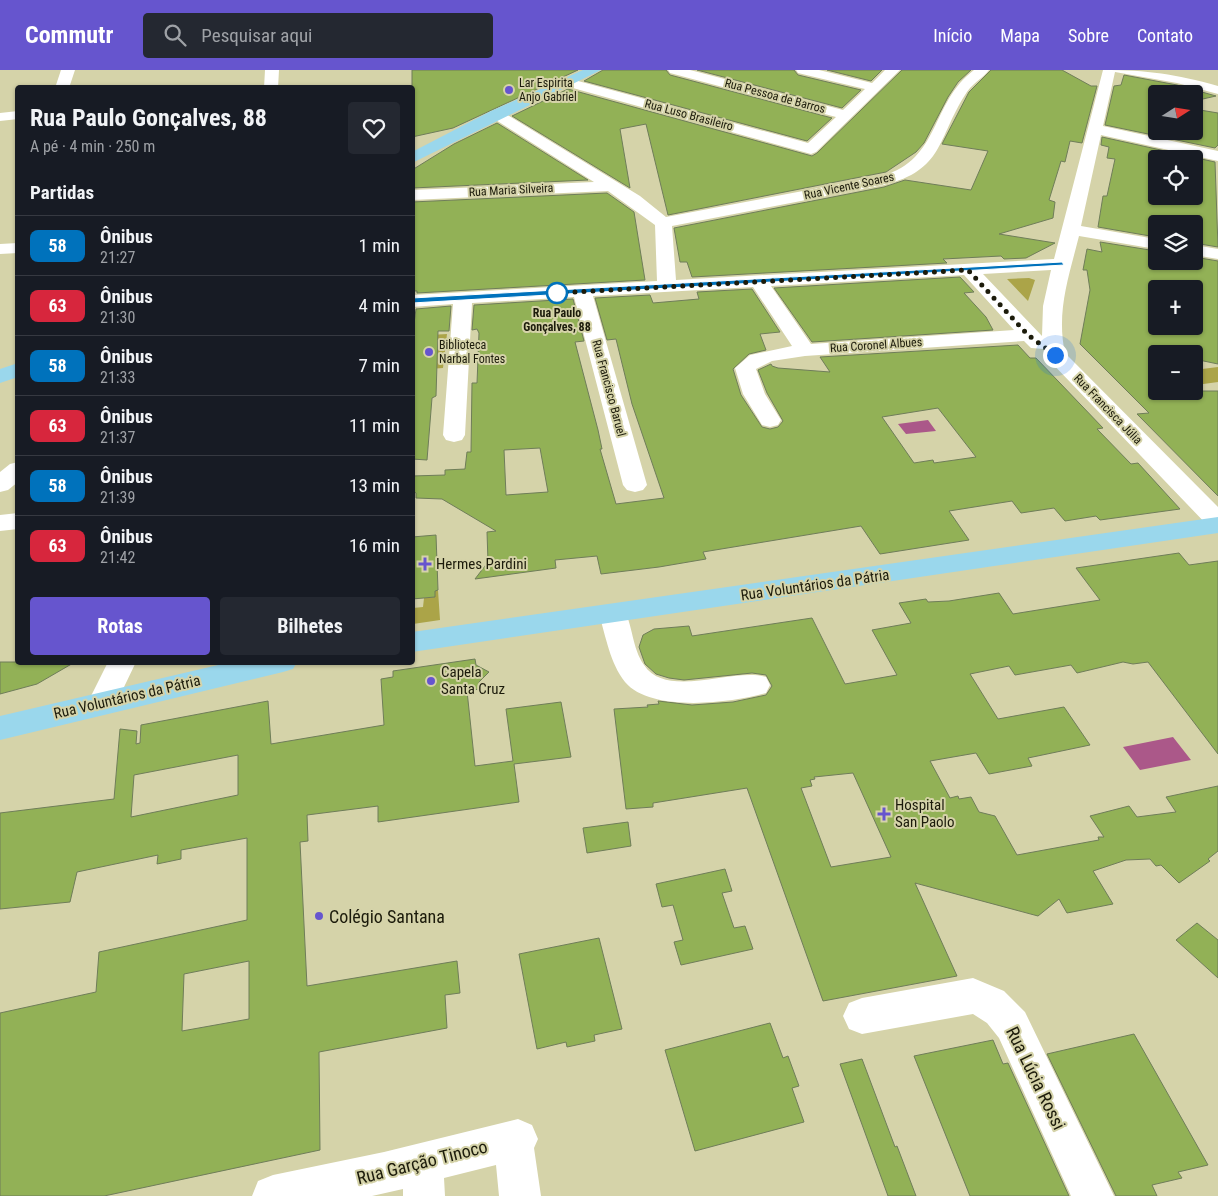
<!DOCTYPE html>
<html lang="pt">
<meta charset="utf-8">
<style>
:root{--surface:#171b24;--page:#242831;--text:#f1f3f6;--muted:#9ea1a6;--line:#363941;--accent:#6655ce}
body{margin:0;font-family:"Roboto Condensed",sans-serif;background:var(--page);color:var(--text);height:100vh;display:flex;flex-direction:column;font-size:19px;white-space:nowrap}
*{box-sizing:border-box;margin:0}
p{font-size:16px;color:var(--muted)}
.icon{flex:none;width:28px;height:28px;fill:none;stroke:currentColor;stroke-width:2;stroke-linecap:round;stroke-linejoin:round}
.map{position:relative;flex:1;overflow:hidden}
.panel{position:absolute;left:15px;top:15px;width:400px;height:580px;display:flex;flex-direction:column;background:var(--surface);border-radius:5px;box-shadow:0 1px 4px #0004}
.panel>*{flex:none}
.badge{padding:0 10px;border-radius:8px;font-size:18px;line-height:32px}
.needle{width:32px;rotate:78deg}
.tools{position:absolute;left:1148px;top:15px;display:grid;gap:10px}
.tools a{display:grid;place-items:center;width:55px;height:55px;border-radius:5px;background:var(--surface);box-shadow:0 1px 4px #0004;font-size:25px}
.you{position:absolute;width:25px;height:25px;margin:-12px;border:4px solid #fff;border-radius:50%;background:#1a73e8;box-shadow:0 0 0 8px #1a73e833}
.map>.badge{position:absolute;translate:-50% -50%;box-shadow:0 0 0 2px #fff}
h2{padding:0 15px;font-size:19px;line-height:45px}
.round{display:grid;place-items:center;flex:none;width:52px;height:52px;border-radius:5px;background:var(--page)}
.headline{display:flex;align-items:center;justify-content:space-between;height:85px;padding:0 15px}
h1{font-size:24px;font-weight:700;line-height:38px}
.action{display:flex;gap:10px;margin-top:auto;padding:10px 15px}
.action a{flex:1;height:58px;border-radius:5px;background:var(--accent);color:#fff;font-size:20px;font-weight:700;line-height:58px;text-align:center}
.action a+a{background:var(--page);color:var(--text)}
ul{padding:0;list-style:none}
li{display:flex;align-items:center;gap:15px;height:60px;padding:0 15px;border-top:1px solid var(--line)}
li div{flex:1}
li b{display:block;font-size:19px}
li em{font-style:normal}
li .badge{min-width:55px;font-weight:700;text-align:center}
header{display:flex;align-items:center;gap:30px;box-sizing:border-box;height:70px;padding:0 25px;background:var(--accent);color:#fff}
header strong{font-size:24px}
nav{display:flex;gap:28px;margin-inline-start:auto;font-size:18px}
.search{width:350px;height:45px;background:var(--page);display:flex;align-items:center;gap:12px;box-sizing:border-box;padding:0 18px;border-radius:5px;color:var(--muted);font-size:19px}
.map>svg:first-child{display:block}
.green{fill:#aba448}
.water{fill:#ab5889}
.building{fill:#92b156;stroke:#6f7d59;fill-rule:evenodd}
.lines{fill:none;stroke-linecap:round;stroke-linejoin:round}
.minor{fill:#fff;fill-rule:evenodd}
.major{fill:#9ad7ec;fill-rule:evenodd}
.line{fill:#0072bc;stroke:#fff}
.walk{stroke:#1c1b0b;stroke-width:5;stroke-dasharray:0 9}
.poi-dot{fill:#6655ce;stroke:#d5d3a9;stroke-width:2}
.stop-dot{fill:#fff;stroke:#0072bc;stroke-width:2.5}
.labels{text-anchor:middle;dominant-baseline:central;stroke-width:4;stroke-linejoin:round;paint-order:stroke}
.far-poi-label{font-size:12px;fill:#1c1b0b;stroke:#d5d3a9;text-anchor:start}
.far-street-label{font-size:12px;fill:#1c1b0b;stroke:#d5d3a9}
.far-stop-label{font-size:12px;font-weight:bold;fill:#1c1b0b;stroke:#d5d3a9}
.poi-label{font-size:15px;fill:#1c1b0b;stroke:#d5d3a9;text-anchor:start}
.street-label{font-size:15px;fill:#1c1b0b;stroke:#d5d3a9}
.near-poi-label{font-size:18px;fill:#1c1b0b;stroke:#d5d3a9;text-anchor:start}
.near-street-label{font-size:18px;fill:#1c1b0b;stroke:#d5d3a9}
</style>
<header>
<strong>Commutr</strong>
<div class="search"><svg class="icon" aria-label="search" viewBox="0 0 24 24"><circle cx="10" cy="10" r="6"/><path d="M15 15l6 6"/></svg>Pesquisar aqui</div>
<nav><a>Início</a><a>Mapa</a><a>Sobre</a><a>Contato</a></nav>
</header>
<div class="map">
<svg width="1218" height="1126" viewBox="0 0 1218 1126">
<rect width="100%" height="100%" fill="#d5d3a9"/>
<path class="green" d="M1029,208L1035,210L1028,231L1007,209Z
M447,264L443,298L413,300V266Z
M1218,297V312L1196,315L1194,313V300Z
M438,520L440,550L413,554V538L423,537L424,528L435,527V521Z"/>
<path class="water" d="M928,350L936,361L906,364L898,354Z
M1173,667L1191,690L1140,700L1123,677Z"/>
<path class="building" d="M412,0H578L453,58L412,67Z
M603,0H666L670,5L832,48L807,71L584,11Z
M697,0H794L798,5L861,20L842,38Z
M827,0H882L871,11Z
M902,0H971L958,12L948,27L924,73L916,82L886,102L668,145L646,54L620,59L630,118L512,46L568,19L812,86L817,83Z
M991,0H1062L1091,16H1097L1082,73L1070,71L1065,92L1061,91L1049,130L1055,132L1053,148L999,164L1055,173L1026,188L1004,189L1001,186L943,189L947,193L692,207L687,192H680L674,158L884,117L905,110L971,120L988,81L942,74L969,22Z
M1124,5L1177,15L1216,26L1194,31V24H1156V61H1194V39L1218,43V75L1215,78L1105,55L1114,16L1121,15Z
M497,53L588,110L412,118V100L454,74Z
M1102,67L1215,92L1218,177L1194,173V154H1156V167L1098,157L1103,126H1107L1115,89L1107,88L1109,77L1101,75ZM1156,89H1194V126H1156Z
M607,123L634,142L645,210L417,223V221H412V132Z
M1100,172L1156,181V191H1194V187L1218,191V294L1194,289V284L1156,282V321H1218V426L1137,344L1149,343L1080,274L1090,220L1087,200H1083L1087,179L1102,182ZM1156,219H1194V256H1156Z
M960,207L974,222L964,223L986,247L993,260L812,272L774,218Z
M752,219L780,262L760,264L766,280L749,284L733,299L741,325L762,357L770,359L778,357L783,351L767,323L758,300L771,294L772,296L778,298L830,302L820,287L1018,275L1030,288H1036L1103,358L1097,359L1131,394L1138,393L1180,439L1100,450L1096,446L1065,451L1054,438L1021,443L1012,431L949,441L969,470L880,484L861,456L703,482L706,489L659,497L601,504L597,486L555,490L556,498L475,509L488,492L487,462L496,461L442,429L416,428V423L412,420V406L445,405V400L465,399L467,382H471L472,313H477L479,263L477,259L472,260L474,235L573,229L584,271L575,272L598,360L602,379H600L616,434L664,428L632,334L616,269L607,270L595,228L650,225L653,233L699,229L697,222ZM938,338L976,387L934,393L933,390L914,393L882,347ZM540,378L548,422L506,425L504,380Z
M451,236L449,261H438L436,326L432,328L427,390L412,389V268L416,239Z
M436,465L438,520L435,521V527L412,529V467Z
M1179,483L1189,495L1218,491V684L1148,592L1133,594L1123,592L1077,603L1071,595L1015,605L1009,596L970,604L998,649L1064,637L1090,675L1028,688L1032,696L989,704L976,683L930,691L950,728L958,726L959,729L971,727L979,742L995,746L1017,785L1099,770L1098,767H1104L1090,746L1129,736L1137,747L1176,742L1166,727L1218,716V781L1208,789L1210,791L1179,813L1161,795L1156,796L1150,789L1126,790L1093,801L1113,834L1067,843L1059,829L1038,846L915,813L957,906L823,931L747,718L653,733V737L626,739L614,639L648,637L647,635L659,634L658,631L692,635L733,632L766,625L772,616L766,605L752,603L684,610L669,608L656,604L645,594L639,577L643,565L654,559L689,556L692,566L812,548L845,614L897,605L872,560L911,553L899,533L926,529L928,532L949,531L999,523L1013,544L1100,530L1076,498ZM853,703L891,787L831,797L801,718L812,716L810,710L815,709L814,707Z
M475,589L476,595L489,602L479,612L480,619L467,621L475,696L513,691L506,639L561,632L571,687L514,694L519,732L378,752V736L307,745L308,771L300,772L307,916L457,891L460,923L445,925L447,958L319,982L320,1080L104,1126H0V943L96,922L99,882L247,850V768L181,780V789L157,794L158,785L77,802L70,832L0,839V743L114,729L120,659L137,661L136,674L140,673L141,655L268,631L271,674L384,655L381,609L393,607V601ZM238,685V725L131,747L134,705ZM249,891V949L182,961L184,904Z
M0,592H75L37,614L0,624Z
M628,752L631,776L587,783L583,758Z
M725,799L732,821L722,823L734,858L745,856L753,879L681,895L674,872L683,870L673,835L662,837L656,814Z
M1197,853L1218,870V908L1176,870Z
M599,868L622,959L594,965L595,971L567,977L566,972L537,979L519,884Z
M770,953L783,988L788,986L799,1016L792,1018L804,1052L695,1081L665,980Z
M1134,964L1208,1095L1178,1102L1182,1108L1152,1115L1157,1126H1116L1047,984Z
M993,970L1003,994L1008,993L1069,1126H970L914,986Z
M862,989L895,1077L897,1076L916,1126H888L840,994Z"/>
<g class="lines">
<path class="minor" d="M61,0H75L69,18H55Z
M265,0H279L278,18H264Z
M668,0H690L843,40L865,19L798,3L796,0H819L872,13L885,0H900L816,82L811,84L562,15L560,12L567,8L808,73L836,47L670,3Z
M974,0H989C982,9 971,14 965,25C937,69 944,100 884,115L672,156L676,210L1054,189L1103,0C1148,0 1175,4 1218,16V24L1177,13L1115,2L1103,56L1218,81V91L1101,65L1081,156L1156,169V179L1079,166C1069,206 1056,242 1065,283L1218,437V459L1209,457L1048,289L1044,279L1031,278L1024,271L805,286L772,291L756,299L765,324L781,350L778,355L770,357L762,355L743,324L735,298L750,285L792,276L753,217L593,226L647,415L643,420L635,422L627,420L623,415L574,227L472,233L465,365L462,370L454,372L446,370L443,365L453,234L412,237V225L657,211L655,155L608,121L412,130V120L594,112L491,47L489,44L491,41H501L640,126L666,147L882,106C941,89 930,33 974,0ZM1051,200L1043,236L1042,266L983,204ZM964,205L1014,260L811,274L771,216Z
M18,41V49L0,51V43Z
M18,173V183L0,184V174Z
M1194,175L1218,179V189L1194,185Z
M18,392V412L8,420L0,422V402L10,394Z
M18,443V459L0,461V445Z
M613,534L623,537C633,555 632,578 644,595C667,630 733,597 766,607L770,615L766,623C732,633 651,643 625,612C610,593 606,567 599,544L603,537Z
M108,592H136L113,640L103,643L93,640L88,632Z
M973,908L1004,921L1025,942L1114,1126H1071L999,968L987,953L973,944L862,964L849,959L843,946L849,933L862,928Z
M518,1049L532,1055L538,1069L534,1078L541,1126H499L496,1095L444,1108L445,1126H403V1119L372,1126H252L258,1111L273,1105L384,1082Z"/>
<path class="major" d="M583,0H601L412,93V82L491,41Z
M18,293V307L0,313V299Z
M1218,447V463L412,582V562Z
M231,592H297L293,599L283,602L0,670V646Z"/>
</g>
<path class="line" d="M1062,192L1064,195L412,233L409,230L412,228Z"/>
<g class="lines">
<path class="walk" d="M557,223L968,200L1028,265L1055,285"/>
</g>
<g class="poi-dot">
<circle cx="509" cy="20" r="5"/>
<circle cx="429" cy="282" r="5"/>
<path d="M422.5 486.5h5v5h5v5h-5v5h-5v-5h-5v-5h5z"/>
<circle cx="431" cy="611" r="5"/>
<path d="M881.5 736.5h5v5h5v5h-5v5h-5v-5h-5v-5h5z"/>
<circle cx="319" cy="846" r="5"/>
</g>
<circle class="stop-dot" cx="557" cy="223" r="10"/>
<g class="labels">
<g class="far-poi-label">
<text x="519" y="13">Lar Espirita<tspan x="519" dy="14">Anjo Gabriel</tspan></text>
<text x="439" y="275">Biblioteca<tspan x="439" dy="14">Narbal Fontes</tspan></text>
</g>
<g class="far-street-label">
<text transform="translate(775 26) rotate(15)">Rua Pessoa de Barros</text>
<text transform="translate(689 45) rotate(15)">Rua Luso Brasileiro</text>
<text transform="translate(849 116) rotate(-12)">Rua Vicente Soares</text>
<text transform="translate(511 120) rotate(-3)">Rua Maria Silveira</text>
<text transform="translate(876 275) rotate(-4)">Rua Coronel Albues</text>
<text transform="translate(609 318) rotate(75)">Rua Francisco Baruel</text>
<text transform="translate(1108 339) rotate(46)">Rua Francisca Júlia</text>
</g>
<g class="far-stop-label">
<text x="557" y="243">Rua Paulo<tspan x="557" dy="14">Gonçalves, 88</tspan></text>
</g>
<g class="poi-label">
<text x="436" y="494">Hermes Pardini</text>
<text x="441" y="602">Capela<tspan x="441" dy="17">Santa Cruz</tspan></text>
<text x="895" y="735">Hospital<tspan x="895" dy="17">San Paolo</tspan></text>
</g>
<g class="street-label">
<text transform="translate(815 515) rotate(-8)">Rua Voluntários da Pátria</text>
<text transform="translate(127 627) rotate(-13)">Rua Voluntários da Pátria</text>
</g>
<g class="near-poi-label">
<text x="329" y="846">Colégio Santana</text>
</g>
<g class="near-street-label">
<text transform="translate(1036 1008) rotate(64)">Rua Lúcia Rossi</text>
<text transform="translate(422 1092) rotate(-14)">Rua Garção Tinoco</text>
</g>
</g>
</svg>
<div class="tools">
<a><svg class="needle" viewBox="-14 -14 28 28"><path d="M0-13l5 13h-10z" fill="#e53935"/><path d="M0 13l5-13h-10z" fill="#9ea1a6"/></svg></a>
<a><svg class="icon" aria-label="locate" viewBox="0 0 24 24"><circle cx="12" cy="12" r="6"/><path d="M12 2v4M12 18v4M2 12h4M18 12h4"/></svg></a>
<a><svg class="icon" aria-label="layers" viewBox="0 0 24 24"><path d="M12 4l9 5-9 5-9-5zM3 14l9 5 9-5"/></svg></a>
<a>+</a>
<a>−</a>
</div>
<div class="you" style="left:1055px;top:285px"></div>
<section class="panel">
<div class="headline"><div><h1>Rua Paulo Gonçalves, 88</h1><p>A pé · 4 min · 250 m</p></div><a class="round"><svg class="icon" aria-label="heart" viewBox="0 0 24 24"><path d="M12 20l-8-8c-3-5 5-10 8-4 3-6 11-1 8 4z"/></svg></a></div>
<h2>Partidas</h2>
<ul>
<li><span class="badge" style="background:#0072bc;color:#fff">58</span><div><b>Ônibus</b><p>21:27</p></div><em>1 min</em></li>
<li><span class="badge" style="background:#d7263d;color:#fff">63</span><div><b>Ônibus</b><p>21:30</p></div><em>4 min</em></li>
<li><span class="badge" style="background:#0072bc;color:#fff">58</span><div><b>Ônibus</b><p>21:33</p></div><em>7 min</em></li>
<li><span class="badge" style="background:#d7263d;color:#fff">63</span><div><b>Ônibus</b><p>21:37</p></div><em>11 min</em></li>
<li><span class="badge" style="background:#0072bc;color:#fff">58</span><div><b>Ônibus</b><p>21:39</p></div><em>13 min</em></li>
<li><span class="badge" style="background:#d7263d;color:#fff">63</span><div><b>Ônibus</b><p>21:42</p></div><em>16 min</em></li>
</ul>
<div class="action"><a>Rotas</a><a>Bilhetes</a></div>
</section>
</div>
